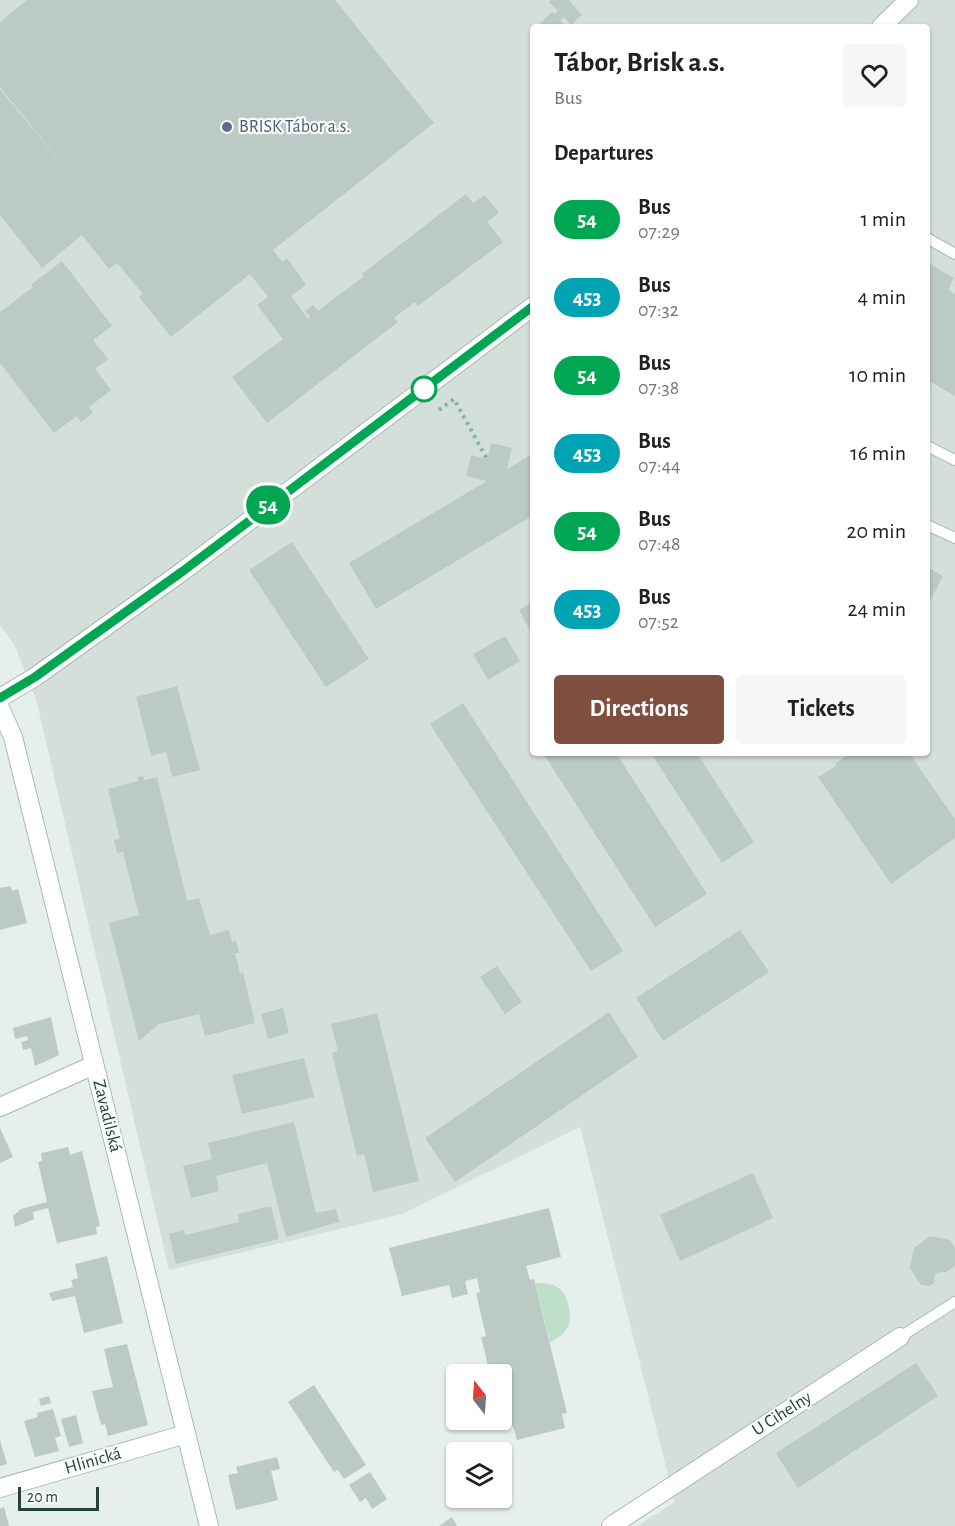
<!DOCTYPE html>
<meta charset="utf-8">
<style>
:root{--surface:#fff;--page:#f6f6f6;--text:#202124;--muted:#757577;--accent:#7f4e3f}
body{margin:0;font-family:"Alegreya Sans",sans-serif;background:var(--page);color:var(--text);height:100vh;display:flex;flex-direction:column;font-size:22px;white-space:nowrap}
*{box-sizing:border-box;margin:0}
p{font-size:20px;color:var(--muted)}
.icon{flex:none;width:33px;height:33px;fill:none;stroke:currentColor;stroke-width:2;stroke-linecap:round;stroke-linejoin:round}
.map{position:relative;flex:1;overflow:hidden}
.side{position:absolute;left:530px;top:24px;width:400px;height:732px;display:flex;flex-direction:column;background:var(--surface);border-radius:6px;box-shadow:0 2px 4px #0004}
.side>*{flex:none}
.badge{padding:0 12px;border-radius:20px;font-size:21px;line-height:39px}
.needle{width:39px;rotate:343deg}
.fabs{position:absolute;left:446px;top:1364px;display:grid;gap:12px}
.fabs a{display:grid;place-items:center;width:66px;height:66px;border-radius:6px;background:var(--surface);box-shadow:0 2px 4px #0004;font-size:30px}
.scale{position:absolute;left:18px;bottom:15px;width:81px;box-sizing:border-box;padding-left:6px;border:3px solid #24423a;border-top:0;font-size:16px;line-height:21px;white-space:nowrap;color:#24423a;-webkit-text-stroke:4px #f7fbf9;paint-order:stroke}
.map>.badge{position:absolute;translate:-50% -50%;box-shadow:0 0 0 3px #fff}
h2{padding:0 24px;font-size:22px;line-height:54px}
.round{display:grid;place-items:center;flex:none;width:63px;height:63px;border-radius:6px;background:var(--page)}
.head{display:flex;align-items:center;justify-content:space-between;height:102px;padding:0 24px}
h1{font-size:28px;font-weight:700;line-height:45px}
.cta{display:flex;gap:12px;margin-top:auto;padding:12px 24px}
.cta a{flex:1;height:69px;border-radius:6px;background:var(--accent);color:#fff;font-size:24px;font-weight:700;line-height:69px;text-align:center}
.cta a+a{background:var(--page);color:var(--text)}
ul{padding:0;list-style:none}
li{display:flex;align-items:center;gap:18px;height:78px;padding:0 24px}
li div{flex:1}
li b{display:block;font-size:22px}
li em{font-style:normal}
li .badge{min-width:66px;font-weight:700;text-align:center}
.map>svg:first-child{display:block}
.built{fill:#d4dfda;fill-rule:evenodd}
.green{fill:#bfe0c8}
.building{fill:#bbcac4}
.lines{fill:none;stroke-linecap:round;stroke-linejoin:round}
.service-casing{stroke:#a8b8b2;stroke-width:12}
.minor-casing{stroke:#a8b8b2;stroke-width:20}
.secondary-casing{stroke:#a4bbb3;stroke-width:20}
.path{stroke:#86b3a5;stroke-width:4;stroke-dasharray:3 4.5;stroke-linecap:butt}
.service{stroke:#fff;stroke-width:10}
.minor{stroke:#fff;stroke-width:18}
.secondary{stroke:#fff;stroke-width:18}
.line-casing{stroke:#fff;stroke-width:14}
.line{stroke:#00a651;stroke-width:9}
.service-dot{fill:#5c6f8a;stroke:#f7fbf9;stroke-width:2}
.stop-dot{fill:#fff;stroke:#00a651;stroke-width:3}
.labels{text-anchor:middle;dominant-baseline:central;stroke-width:4.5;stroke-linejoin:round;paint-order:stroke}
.service-label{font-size:18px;fill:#4e5e75;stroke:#f7fbf9;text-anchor:start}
.street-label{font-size:18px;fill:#24423a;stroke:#f7fbf9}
</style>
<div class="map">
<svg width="955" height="1526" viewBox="0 0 955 1526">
<rect width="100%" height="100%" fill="#e6efeb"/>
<path class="built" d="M0,0H955V1526H637L675,1502L580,1127L402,1214L169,1270L36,699L14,644L0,625ZM532,27H927V753H532Z"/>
<path class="green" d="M535,1283C557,1283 564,1287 569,1308C573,1326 565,1335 550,1342Z"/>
<path class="building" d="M27,0H335L434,123L273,250L282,262L287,258L306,285L291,296L308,319L310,317L305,311L313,305L318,311L364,276L362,274L466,194L473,203L485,195L499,213L487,222L503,242L418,306L415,302L394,318L398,322L267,423L232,377L283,339L257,305L268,297L250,274L171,337L139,297L143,294L117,263L109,269L82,235L42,268L0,215V89L83,190L0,87V22Z
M551,0H569L582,15L571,25L564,17L560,20L566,27H536L552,12L554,14L558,11L549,2Z
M62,261L112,326L93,340L108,359L95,369L111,390L89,407L93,413L81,422L77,416L54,433L0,363V312L33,287L31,285Z
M930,264L954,278L948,290L955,294V396L927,380V270Z
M491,443L512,448L507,469L532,454V516L376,609L349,563L487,481L466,476L471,455L487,459Z
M292,542L369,659L326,687L249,570Z
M927,567L943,576L927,606Z
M532,602V634L519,610Z
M505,636L520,661L488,680L473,654Z
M177,686L200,770L172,777L166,752L151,756L136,697Z
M463,703L623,951L591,971L430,724Z
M543,753H616L707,894L655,927Z
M651,753H697L754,842L722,863Z
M851,753H909L955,819V838L891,884L818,777L836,766V763Z
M143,776L144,780L157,777L187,901L199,898L210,935L229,930L232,942L236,941L239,953H235L240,973L243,972L255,1023L205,1036L199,1014L159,1024L139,1041L109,923L139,915L123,852L117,853L114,840L120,839L108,789L138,781L137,777Z
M11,886L12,891L18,889L27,923L0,930V888Z
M740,930L769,972L663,1041L636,998Z
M497,966L522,1002L505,1014L480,977Z
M283,1008L289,1033L268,1039L261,1014Z
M609,1012L638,1057L455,1182L425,1138Z
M377,1013L419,1181L373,1192L364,1154L357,1156L332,1053L338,1051L331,1024Z
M51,1017L59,1055L35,1066L31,1048L23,1050L21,1042L28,1040L27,1036L15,1039L13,1028Z
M304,1058L314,1097L242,1114L232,1075Z
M294,1122L316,1213L336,1209L339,1222L286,1237L267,1163L216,1176L219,1191L191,1198L183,1166L212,1159L208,1143Z
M0,1128L13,1157L0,1163Z
M68,1147L70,1155L82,1151L100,1226L96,1227L97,1234L57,1243L48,1208L33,1212L34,1219L15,1227L13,1216L21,1209L47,1202L38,1162L42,1161L41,1153Z
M753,1173L773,1218L680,1261L660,1215Z
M271,1206L279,1239L176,1264L169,1234L184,1230L185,1235L239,1222L238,1214Z
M549,1208L561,1257L526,1266L530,1280L534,1279L553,1357L567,1413L562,1414L565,1428L517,1440L513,1426L508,1427L501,1398V1374H490L481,1337L486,1336L476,1293L480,1292L477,1278L465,1281L468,1294L452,1298L449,1285L402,1296L389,1248Z
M930,1236L950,1240L955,1248V1266L946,1272H941L935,1275L934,1283L929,1286L921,1285L910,1268L914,1248Z
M107,1256L123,1323L84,1333L75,1296L52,1301L49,1293L73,1287L71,1280L78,1278L75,1264Z
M127,1344L148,1425L108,1436L105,1424L101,1425L92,1391L113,1387L104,1349Z
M916,1363L938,1396L798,1488L776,1453Z
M314,1385L366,1465L344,1479L338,1470L334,1472L288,1402Z
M49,1396L51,1403L41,1406L39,1399Z
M53,1409L61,1436L55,1438L59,1451L35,1457L24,1421L38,1417L37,1413Z
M76,1415L83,1443L69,1447L61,1419Z
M0,1440L7,1464L0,1466Z
M277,1457L280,1469L271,1471L278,1500L236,1510L228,1475L238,1473L236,1467Z
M370,1472L387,1499L372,1509L366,1498L360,1502L349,1485Z
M4,1507L9,1526H0V1509Z
M452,1517L457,1526H439Z"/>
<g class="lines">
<g class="service-casing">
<path id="service" d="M927,238L955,254
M927,446L955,460
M927,525L955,538
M900,1337L955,1302"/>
</g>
<g class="minor-casing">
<path id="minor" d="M0,1107L94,1065
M0,1488L186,1434
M611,1526L900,1337"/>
</g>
<g class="secondary-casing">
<path id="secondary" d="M881,27L909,0
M0,698L35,677L183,571L532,307
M0,708L13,737L209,1526"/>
</g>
<path class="path" d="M439,410L454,399L487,459"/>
<use href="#service" class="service"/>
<use href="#minor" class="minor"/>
<use href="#secondary" class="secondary"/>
</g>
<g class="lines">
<g class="line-casing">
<path id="line" d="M0,698L35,677L183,571L532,307"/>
</g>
<use href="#line" class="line"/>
</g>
<circle class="service-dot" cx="227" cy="127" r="6"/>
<circle class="stop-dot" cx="424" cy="389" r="12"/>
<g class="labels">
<g class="service-label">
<text x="239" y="127">BRISK Tábor a.s.</text>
</g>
<g class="street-label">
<text transform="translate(107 1116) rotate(76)">Zavadilská</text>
<text transform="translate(782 1414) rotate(-33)">U Cihelny</text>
<text transform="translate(93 1461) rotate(-16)">Hlinická</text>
</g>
</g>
</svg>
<div class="fabs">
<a><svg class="needle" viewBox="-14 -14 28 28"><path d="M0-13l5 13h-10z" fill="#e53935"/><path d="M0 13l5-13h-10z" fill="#757577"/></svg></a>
<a><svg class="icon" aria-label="layers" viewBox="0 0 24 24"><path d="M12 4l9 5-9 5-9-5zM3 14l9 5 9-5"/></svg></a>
</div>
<div class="scale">20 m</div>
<b class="badge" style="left:268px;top:505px;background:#00a651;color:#fff">54</b>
<section class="side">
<div class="head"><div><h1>Tábor, Brisk a.s.</h1><p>Bus</p></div><a class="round"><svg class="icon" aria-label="heart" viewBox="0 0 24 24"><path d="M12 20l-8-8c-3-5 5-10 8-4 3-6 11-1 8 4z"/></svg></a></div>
<h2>Departures</h2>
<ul>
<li><span class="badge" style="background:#00a651;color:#fff">54</span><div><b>Bus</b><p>07:29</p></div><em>1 min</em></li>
<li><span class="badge" style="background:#00a3b4;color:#fff">453</span><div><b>Bus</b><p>07:32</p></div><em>4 min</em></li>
<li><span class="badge" style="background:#00a651;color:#fff">54</span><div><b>Bus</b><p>07:38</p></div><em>10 min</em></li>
<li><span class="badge" style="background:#00a3b4;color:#fff">453</span><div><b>Bus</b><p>07:44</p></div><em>16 min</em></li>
<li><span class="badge" style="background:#00a651;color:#fff">54</span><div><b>Bus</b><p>07:48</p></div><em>20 min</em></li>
<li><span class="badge" style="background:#00a3b4;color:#fff">453</span><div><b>Bus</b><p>07:52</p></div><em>24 min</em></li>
</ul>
<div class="cta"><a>Directions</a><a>Tickets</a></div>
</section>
</div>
